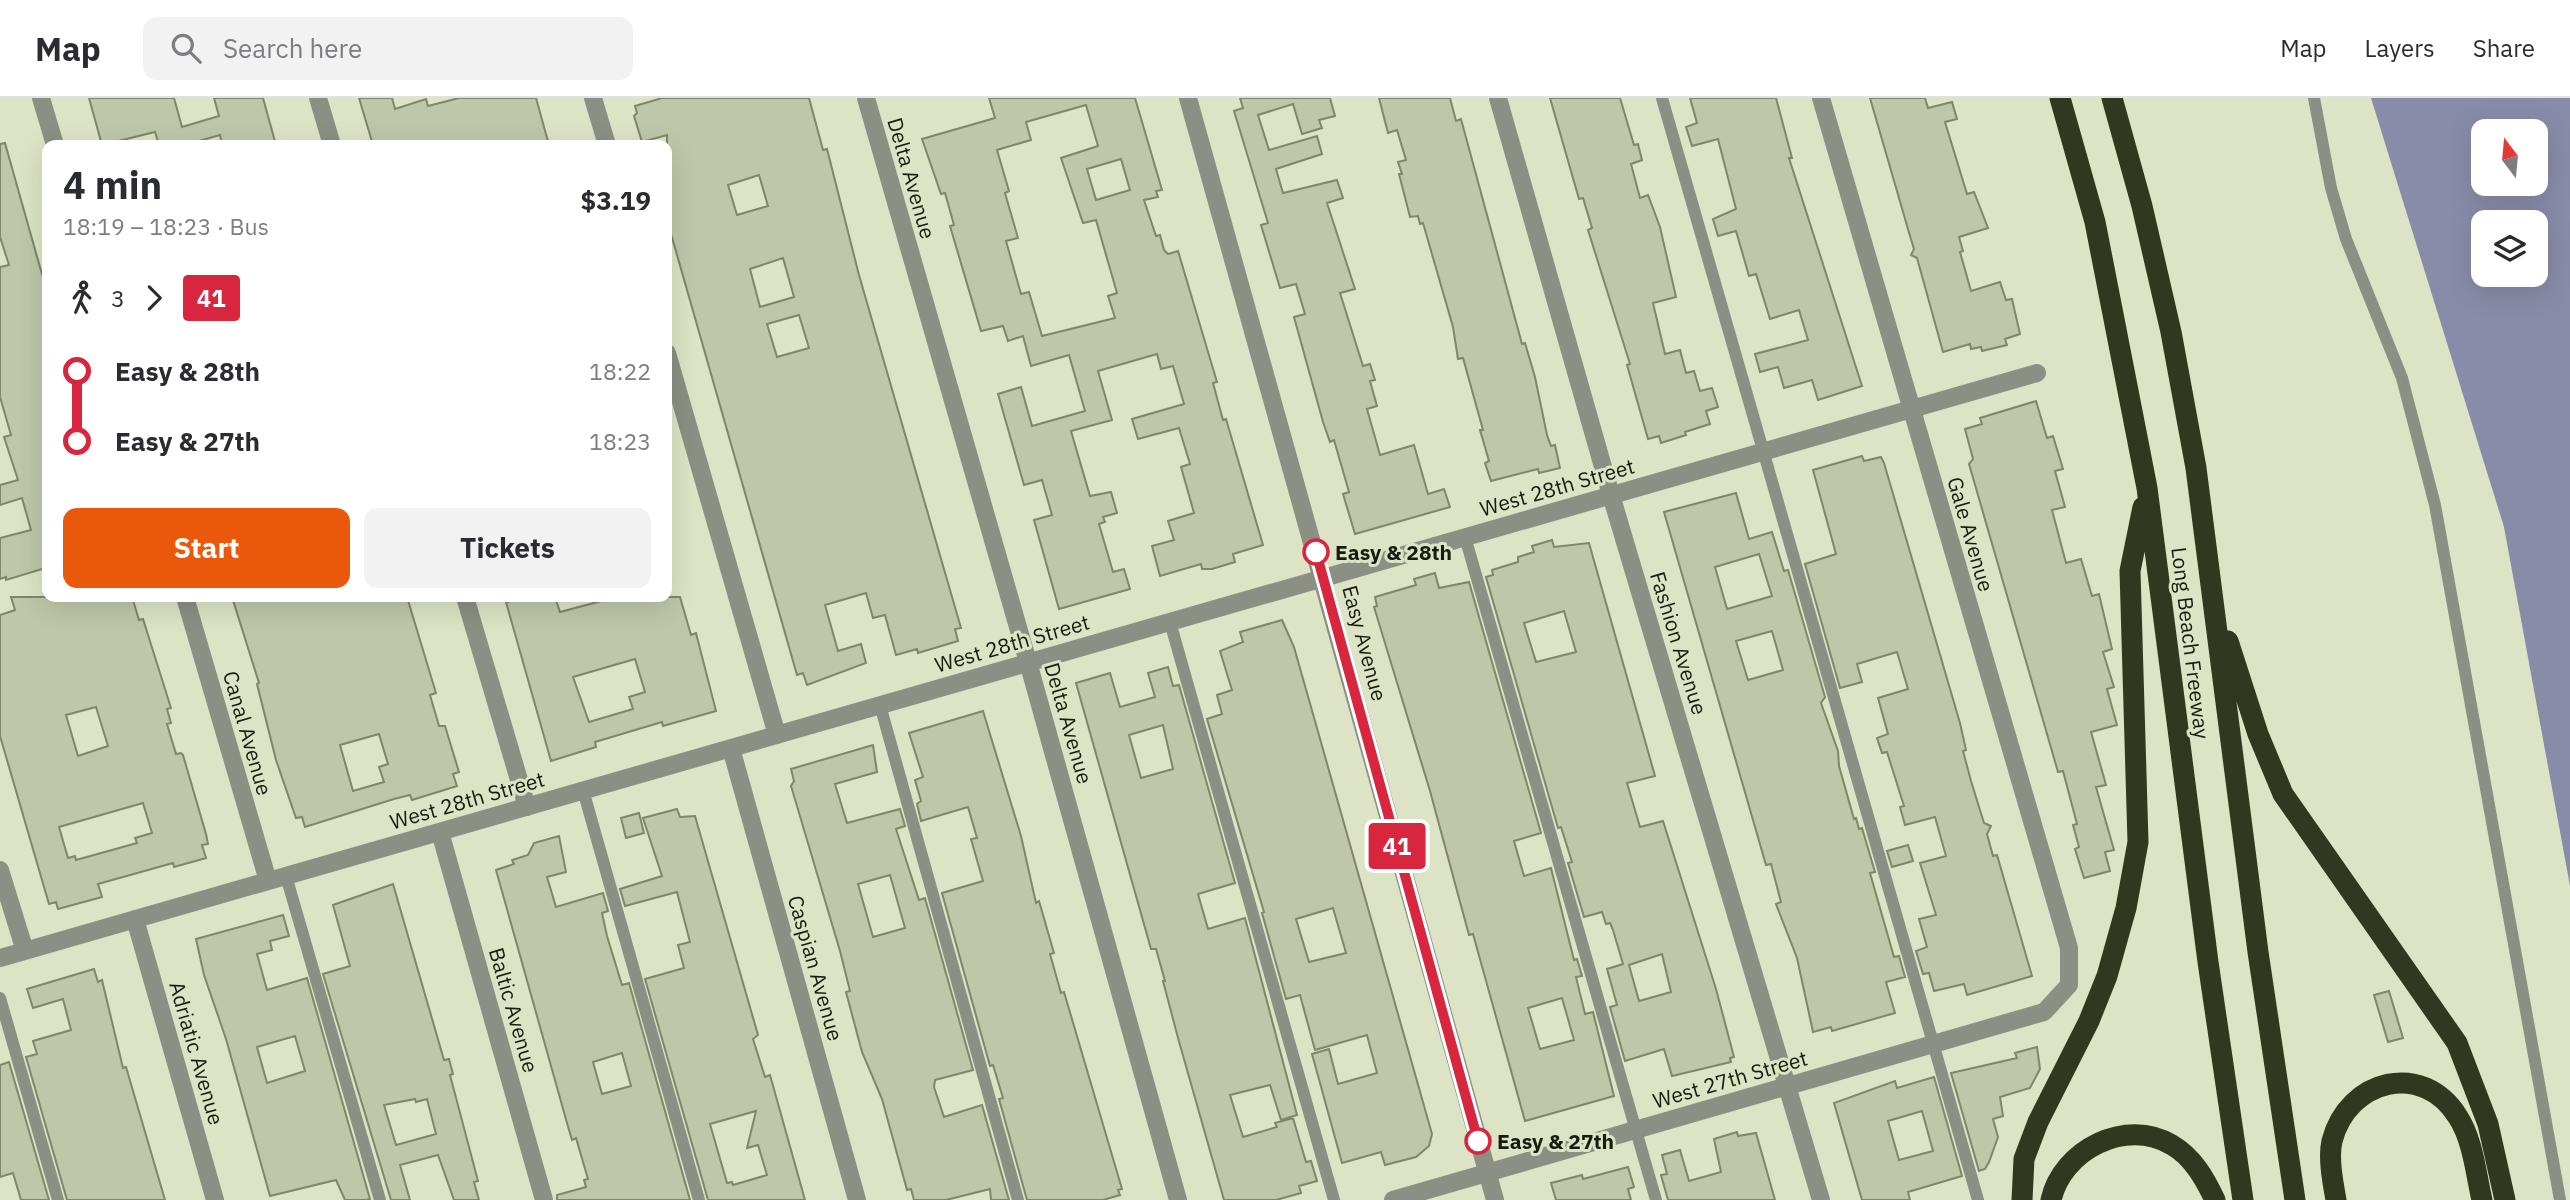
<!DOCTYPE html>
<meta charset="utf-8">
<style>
:root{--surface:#fff;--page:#f2f2f3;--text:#2b2b33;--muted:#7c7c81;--line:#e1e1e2;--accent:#ea580c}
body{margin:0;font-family:"IBM Plex Sans",sans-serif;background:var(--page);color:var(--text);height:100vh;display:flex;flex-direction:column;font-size:26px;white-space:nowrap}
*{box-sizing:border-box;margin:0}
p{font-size:23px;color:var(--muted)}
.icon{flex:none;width:38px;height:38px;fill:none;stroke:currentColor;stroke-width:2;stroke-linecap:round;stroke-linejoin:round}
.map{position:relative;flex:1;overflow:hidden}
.details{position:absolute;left:42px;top:42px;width:630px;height:462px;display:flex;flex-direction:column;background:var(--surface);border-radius:14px;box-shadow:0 7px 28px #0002}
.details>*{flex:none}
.badge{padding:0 14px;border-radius:5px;font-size:24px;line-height:46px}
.needle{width:46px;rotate:344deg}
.controls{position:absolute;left:2471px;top:21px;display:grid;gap:14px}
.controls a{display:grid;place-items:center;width:77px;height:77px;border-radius:14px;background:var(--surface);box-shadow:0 7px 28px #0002;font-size:35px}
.map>.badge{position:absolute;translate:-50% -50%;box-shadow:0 0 0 4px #fff}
.legs{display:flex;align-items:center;gap:10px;height:77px;padding:0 21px;font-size:23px}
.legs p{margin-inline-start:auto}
.overview{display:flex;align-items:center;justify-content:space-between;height:119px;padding:0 21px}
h1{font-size:38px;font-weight:700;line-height:52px}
.button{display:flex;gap:14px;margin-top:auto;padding:14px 21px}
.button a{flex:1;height:80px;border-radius:14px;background:var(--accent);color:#fff;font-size:28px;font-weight:700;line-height:80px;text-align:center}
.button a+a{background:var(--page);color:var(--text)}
ul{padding:0 21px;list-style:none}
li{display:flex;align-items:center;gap:24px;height:70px;font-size:26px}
li i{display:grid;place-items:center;width:10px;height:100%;margin:0 9px;background:currentColor}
li i::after{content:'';width:18px;height:18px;margin:-9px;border:5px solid;border-radius:50%;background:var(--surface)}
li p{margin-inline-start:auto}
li:first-child i{background:linear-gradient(#0000 50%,currentColor 0)}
li:last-child i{background:linear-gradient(currentColor 50%,#0000 0)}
header{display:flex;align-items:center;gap:42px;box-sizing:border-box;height:98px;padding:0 35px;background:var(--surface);border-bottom:2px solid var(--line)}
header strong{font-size:33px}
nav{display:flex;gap:38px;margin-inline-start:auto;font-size:24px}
.search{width:490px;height:63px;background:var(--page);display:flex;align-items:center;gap:18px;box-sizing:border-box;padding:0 24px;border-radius:14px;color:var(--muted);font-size:26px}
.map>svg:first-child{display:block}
.water{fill:#898ca8;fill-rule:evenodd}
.building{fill:#bfc7a9;stroke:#7f866a;stroke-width:2;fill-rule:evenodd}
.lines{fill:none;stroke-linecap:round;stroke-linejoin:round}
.service{stroke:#8c8f83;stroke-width:12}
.minor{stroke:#8c8f83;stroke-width:18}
.motorway{stroke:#32381f;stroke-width:21}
.line-1-casing{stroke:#fff;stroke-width:16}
.line-1{stroke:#d7263d;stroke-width:10}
.stop-1-dot{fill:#fff;stroke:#d7263d;stroke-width:3.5}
.labels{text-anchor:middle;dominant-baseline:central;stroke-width:6;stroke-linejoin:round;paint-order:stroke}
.street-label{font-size:21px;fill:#181b10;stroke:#dce4c5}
.stop-label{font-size:21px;font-weight:bold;fill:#181b10;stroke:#dce4c5;text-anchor:start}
</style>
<header>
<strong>Map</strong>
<div class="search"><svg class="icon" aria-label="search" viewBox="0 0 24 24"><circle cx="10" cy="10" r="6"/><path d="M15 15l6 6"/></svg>Search here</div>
<nav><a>Map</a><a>Layers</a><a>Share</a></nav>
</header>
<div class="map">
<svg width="2570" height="1102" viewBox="0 0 2570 1102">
<rect width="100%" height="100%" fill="#dce4c5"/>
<path class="water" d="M2371,0H2570V788L2504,429ZM2483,33H2536V86H2483ZM2483,124H2536V177H2483Z"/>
<path class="building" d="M89,0H174L182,29L219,18L214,0H263L276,47H222L220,37L185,47H159L155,34L102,47Z
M359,0H392L395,11L426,1L428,8L459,0H536L549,47H373Z
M662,0H809L823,52L827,51L859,177L948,485L961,530L955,531L958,543L918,555L917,551L896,557L885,517L873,520L866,495L825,507L838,553L861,546L866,565L807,587L803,575L797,577L667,122V37L642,44L634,18L637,15L635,8ZM759,77L768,108L737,117L728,87ZM783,160L794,199L760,209L750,171ZM799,217L809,250L777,259L767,226Z
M989,0H1135L1162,92L1156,93L1158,99L1144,102L1156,138L1160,137L1164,152L1168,156L1178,153L1217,284L1213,285L1223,322L1226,321L1263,447L1233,456L1235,464L1212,471H1202L1201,466L1160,478L1152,448L1174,442L1168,423L1194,415L1181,369L1190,366L1179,330L1138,341L1132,321L1184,306L1173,268L1161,271L1157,256L1098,273L1112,322L1071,333L1090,398L1111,394L1117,415L1103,419L1105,424L1099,426L1113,474L1124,471L1130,491L1059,511L1034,422L1052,417L1042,382L1024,387L998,296L1021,289L1032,328L1085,313L1069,257L1031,268L1023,238L1008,243L1003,228L981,233L950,128L954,127L945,95L941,96L922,41L995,20ZM1086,7L1098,48L1061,60L1083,125L1096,122L1117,195L1108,198L1115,220L1042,238L1029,194L1021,196L1006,143L1018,140L1005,95L1009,93L997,52L1031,42L1026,24ZM1121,61L1130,92L1096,102L1087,71Z
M1240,0H1330L1335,18L1319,22L1322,30L1302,36L1293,6L1258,17L1269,52L1317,38L1322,56L1276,71L1283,95L1337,82L1343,100L1327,105L1355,191L1340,195L1363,268L1370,266L1375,282L1370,283L1377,308L1367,311L1380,357L1414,347L1428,396L1444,391L1450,409L1355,436L1343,396L1349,394L1334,342L1330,344L1323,324L1294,219L1305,216L1296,186L1280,190L1261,127L1268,125L1234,13L1243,10Z
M1379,0H1450L1456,23L1461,21L1522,246L1525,245L1535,279L1547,337L1551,348L1555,347L1560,370L1539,375L1538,371L1491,383L1485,365L1489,363L1480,332H1483L1463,260L1458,261L1453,229L1423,125L1420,126L1418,118L1410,119L1399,76H1402L1398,64L1406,62L1397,32L1388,35Z
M1550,0H1620L1634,47L1638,46L1642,62L1631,66L1640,100L1648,97L1660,129L1676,199L1653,205L1665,256L1680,252L1686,275L1694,273L1700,293L1712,290L1718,309L1706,313L1710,326L1685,334L1686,337L1661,345L1659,338L1648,341L1627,267L1630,266L1588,132L1592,130L1583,100L1579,101Z
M1690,0H1776L1792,60H1789L1862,288L1818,302L1812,282L1784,290L1778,269L1760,274L1755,256L1808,242L1799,212L1770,221L1756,176L1749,178L1736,133L1718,138L1713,121L1736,111L1718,41L1692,48L1686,29L1697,25Z
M1870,0H1925L1928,10L1952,4L1957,21L1945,24L1967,96L1974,94L1988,130L1959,139L1963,153L1960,154L1971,193L2000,184L2006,202L2012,201L2020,236L2005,241L2007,247L1982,253L1981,249L1971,251L1970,246L1943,254L1917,160L1911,157L1914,151L1910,138Z
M5,45L47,194V473L42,471L6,482V479L0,481V440L31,432L22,400L0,407V387L18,382L4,339L11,337L0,299V169L9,167L0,139V46Z
M2036,303L2047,340L2053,338L2063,371L2055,373L2065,409L2052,412L2066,465L2081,461L2092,498L2099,496L2112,551L2103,554L2114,589L2107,591L2117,627L2091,634L2106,687L2096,689L2114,752L2105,754L2110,773L2084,780L2075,751L2079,749L2073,727L2077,726L2063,673L2058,674L1969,366L1973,361L1965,331L1982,326L1980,320Z
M1862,358L1864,363L1881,359L1884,365L1960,625L1966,652L1963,653L1971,683L1984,725L1991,728L1987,736L1993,758L1997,757L2032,878L1967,897L1964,886L1934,893L1929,875L1923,876L1916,853L1927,849L1919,821L1936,817L1920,765L1946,758L1935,719L1905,727L1900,709L1904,708L1887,654L1882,655L1877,640L1888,636L1878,600L1908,591L1897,554L1857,566L1862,584L1840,590L1805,466L1836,456L1813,372Z
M1736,395L1749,441L1772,434L1784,473L1788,472L1825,599L1821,605L1838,653L1839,668L1854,721L1856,720L1859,731L1862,730L1875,774L1870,775L1894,859L1899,858L1905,879L1886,884L1895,915L1832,933L1831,929L1813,934L1797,860L1776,806L1781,804L1771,766L1766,767L1664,414ZM1759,456L1772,498L1727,511L1715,469ZM1772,533L1783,572L1748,582L1736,543Z
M1552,442L1554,449L1589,445L1655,678L1627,685L1640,729L1663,723L1716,891L1734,959L1730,960L1731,964L1672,978L1664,951L1625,963L1610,909L1617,907L1607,871L1623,866L1613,832L1610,825L1606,826L1602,814L1584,819L1568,765L1572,764L1561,729L1558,730L1486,479L1493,477L1492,472L1518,464V459L1534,454L1532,448ZM1564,513L1576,554L1536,564L1524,525ZM1662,856L1671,894L1639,903L1629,867Z
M1435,475L1439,490L1469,484L1541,735L1514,743L1524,778L1551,770L1574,862L1577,861L1582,878L1576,879L1585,916L1593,914L1614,998L1525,1023L1473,836L1469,837L1430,693L1374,509L1377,508L1375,499L1416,487L1414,481ZM1562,900L1574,942L1540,951L1528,910Z
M11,499H132L139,522L143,521L171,610L167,611L171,625L167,626L176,656L181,655L183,657L206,736L208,746L202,747L206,760L174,769L173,765L98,786L102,799L58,811L56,804L49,806L0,638V517L15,512ZM96,609L108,648L78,658L66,617ZM143,705L152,735L135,740L137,745L76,762L75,758L68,760L59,729Z
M232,499H407L436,595L430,597L439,628H445L459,674L453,676L457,688L412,702L410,697L394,701L305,729L302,719L296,720L276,662L257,586L259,585ZM379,636L388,666L379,669L384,684L353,693L340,647Z
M510,499H555L560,514L616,499H680L691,537L696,535L716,613L663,628L662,624L595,644L596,649L551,663L506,504L511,503ZM635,561L645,594L629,599L633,611L589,624L573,579Z
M1282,522L1294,549L1432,1036L1429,1048L1416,1059L1385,1067L1381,1054L1342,1065L1312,956L1329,951L1338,986L1377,975L1367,937L1315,952L1300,897L1286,901L1262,815L1264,814L1207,621L1222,616L1217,597L1232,592L1220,553L1243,544L1240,534ZM1333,810L1346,855L1309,864L1296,821Z
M1168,569L1173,588L1179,587L1235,785L1198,796L1208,831L1245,820L1297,1017L1281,1022L1270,987L1230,997L1243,1039L1277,1029L1275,1025L1293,1020L1306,1064L1311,1063L1317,1083L1299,1088L1301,1095L1276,1102H1224L1178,940L1163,883H1165L1156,851H1151L1076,585L1110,575L1120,609L1155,599L1148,575ZM1163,627L1173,671L1141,680L1129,637Z
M983,613L1021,738L1036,805L1039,803L1054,855L1050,856L1061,895L1064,894L1122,1091L1118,1092L1120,1097L1103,1102H1027L999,1001L1003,1000L993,967L990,968L942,795L983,783L971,741L977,740L968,709L921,723L917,706L921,703L915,682L923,679L909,635Z
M873,647L877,674L835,686L847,725L900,711L905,728L896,731L919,802L925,800L973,972L935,982L934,989L944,1019L982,1007L1009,1102H991L990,1091L946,1102H914L911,1091L907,1092L882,1001L862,954L846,894L850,893L840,853L791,688L794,683L791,671ZM890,777L905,830L873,839L858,786Z
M677,711L680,719L695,718L758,937L753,941L765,979L770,977L805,1102H708L645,881L684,870L678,847L690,844L677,794L625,808L620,791L662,778L643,720ZM756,1013L747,1050L758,1047L767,1077L733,1087L732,1084L727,1085L710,1026Z
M639,715L644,735L626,740L621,720Z
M559,738L566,774L547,779L556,809L603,795L608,813L602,815L607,838L622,887L629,885L690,1102H557V1097L586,1089L584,1082L588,1081L576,1040L572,1042L567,1025L496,772L514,766L512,762L528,757L534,745ZM622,955L631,988L602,996L593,964Z
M1908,747L1913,763L1892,769L1887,753Z
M393,786L444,962L449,961L453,976L450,977L478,1083L474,1084L479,1102H454L438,1057L400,1067L410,1102H391L323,876L350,868L333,807ZM415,1001L416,1004L427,1001L436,1036L396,1047L384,1007Z
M283,817L289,838L270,843L272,852L257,856L267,892L307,880L370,1101L366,1102H345L336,1082L270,1098L226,941L204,877L196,841ZM295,938L305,973L267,985L257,949Z
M94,871L98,884L102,882L123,970L126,969L165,1102H67L26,959L37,956L33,943L71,932L63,901L33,910L27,891Z
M2389,893L2403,940L2388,944L2374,897Z
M2037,949L2040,971L2030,990L2000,999L2003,1018L1993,1021L1998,1039L1989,1064L1985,1071L1979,1073L1951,975L2017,960L2015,955Z
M9,964L49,1102H21L13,1075L0,1079V967Z
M1934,979L1962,1078L1908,1094L1910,1102H1862L1834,1005L1895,983L1897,990ZM1922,1013L1933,1053L1899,1062L1888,1023Z
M1737,1034L1738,1038L1756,1035L1775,1102H1668L1661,1077L1667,1076L1662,1057L1680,1052L1689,1083L1721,1074L1714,1041Z
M1628,1069L1634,1089L1628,1091L1631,1102H1556L1551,1085L1582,1077L1583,1081Z"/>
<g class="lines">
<path class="service" d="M1662,0L1978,1102
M2314,0L2331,90L2346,141L2402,280L2435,407L2560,1102
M1465,439L1656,1102
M1170,524L1334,1102
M880,607L1018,1102
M583,692L699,1102
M286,778L380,1102
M0,900L58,1102"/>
<path class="minor" d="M41,0L55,47
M318,0L332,47
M593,0L607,47
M866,0L1028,564L1178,1102
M1188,0L1495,1102
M1498,0L1611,397L1821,1102
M667,255L777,637
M185,499L268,783
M465,499L527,709
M731,650L857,1102
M440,734L544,1102
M0,772L25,853
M135,821L215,1102
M0,860L2037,275
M1393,1102L2044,914L2069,887V850L1821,0"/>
<path class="motorway" d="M2060,0L2095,124L2147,390L2208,864L2243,1102
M2112,0L2142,108L2171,234L2196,370L2258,854L2295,1102
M2228,543L2258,636L2283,696L2457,945L2488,1026L2505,1102
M2022,1102L2024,1061L2038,1024L2089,923L2107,878L2126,810L2138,744L2130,473L2143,409
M2051,1102C2062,1052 2126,1019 2172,1047C2193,1059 2205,1081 2215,1102
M2336,1102C2333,1085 2328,1060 2332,1043C2348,981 2423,962 2458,1019C2473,1042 2476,1076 2482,1102"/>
</g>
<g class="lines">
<g class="line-1-casing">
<path id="line-1" d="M1316,454L1478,1043"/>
</g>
<use href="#line-1" class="line-1"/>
</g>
<g class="stop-1-dot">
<circle cx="1316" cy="454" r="12"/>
<circle cx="1478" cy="1043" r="12"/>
</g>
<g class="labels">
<g class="street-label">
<text transform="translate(912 80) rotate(74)">Delta Avenue</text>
<text transform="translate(1557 389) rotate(-16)">West 28th Street</text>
<text transform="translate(1971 436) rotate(74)">Gale Avenue</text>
<text transform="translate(1012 545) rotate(-16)">West 28th Street</text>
<text transform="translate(1365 545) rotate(75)">Easy Avenue</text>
<text transform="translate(1679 545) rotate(73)">Fashion Avenue</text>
<text transform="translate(2191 545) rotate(83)">Long Beach Freeway</text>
<text transform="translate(1069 625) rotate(74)">Delta Avenue</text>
<text transform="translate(248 635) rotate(74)">Canal Avenue</text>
<text transform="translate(467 702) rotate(-16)">West 28th Street</text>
<text transform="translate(816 870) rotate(74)">Caspian Avenue</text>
<text transform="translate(514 912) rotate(74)">Baltic Avenue</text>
<text transform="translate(197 955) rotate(74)">Adriatic Avenue</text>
<text transform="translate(1730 981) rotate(-16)">West 27th Street</text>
</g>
<g class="stop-label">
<text x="1335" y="454">Easy &amp; 28th</text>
<text x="1497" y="1043">Easy &amp; 27th</text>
</g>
</g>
</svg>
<div class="controls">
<a><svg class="needle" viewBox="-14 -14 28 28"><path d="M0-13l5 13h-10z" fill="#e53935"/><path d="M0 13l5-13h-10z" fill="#7c7c81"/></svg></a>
<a><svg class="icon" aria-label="layers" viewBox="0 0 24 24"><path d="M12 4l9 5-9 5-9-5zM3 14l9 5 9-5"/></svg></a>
</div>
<b class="badge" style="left:1397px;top:748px;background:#d7263d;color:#fff">41</b>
<section class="details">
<div class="overview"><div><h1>4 min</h1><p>18:19 – 18:23 · Bus</p></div><b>$3.19</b></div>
<div class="legs"><svg class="icon" aria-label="walk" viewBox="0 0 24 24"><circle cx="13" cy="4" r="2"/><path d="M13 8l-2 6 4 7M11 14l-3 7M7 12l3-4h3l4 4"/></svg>3<svg class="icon" aria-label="forward" viewBox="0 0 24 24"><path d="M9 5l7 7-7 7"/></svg><b class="badge" style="background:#d7263d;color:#fff">41</b></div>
<ul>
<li><i style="color:#d7263d"></i><b>Easy &amp; 28th</b><p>18:22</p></li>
<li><i style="color:#d7263d"></i><b>Easy &amp; 27th</b><p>18:23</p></li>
</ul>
<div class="button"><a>Start</a><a>Tickets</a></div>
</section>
</div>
